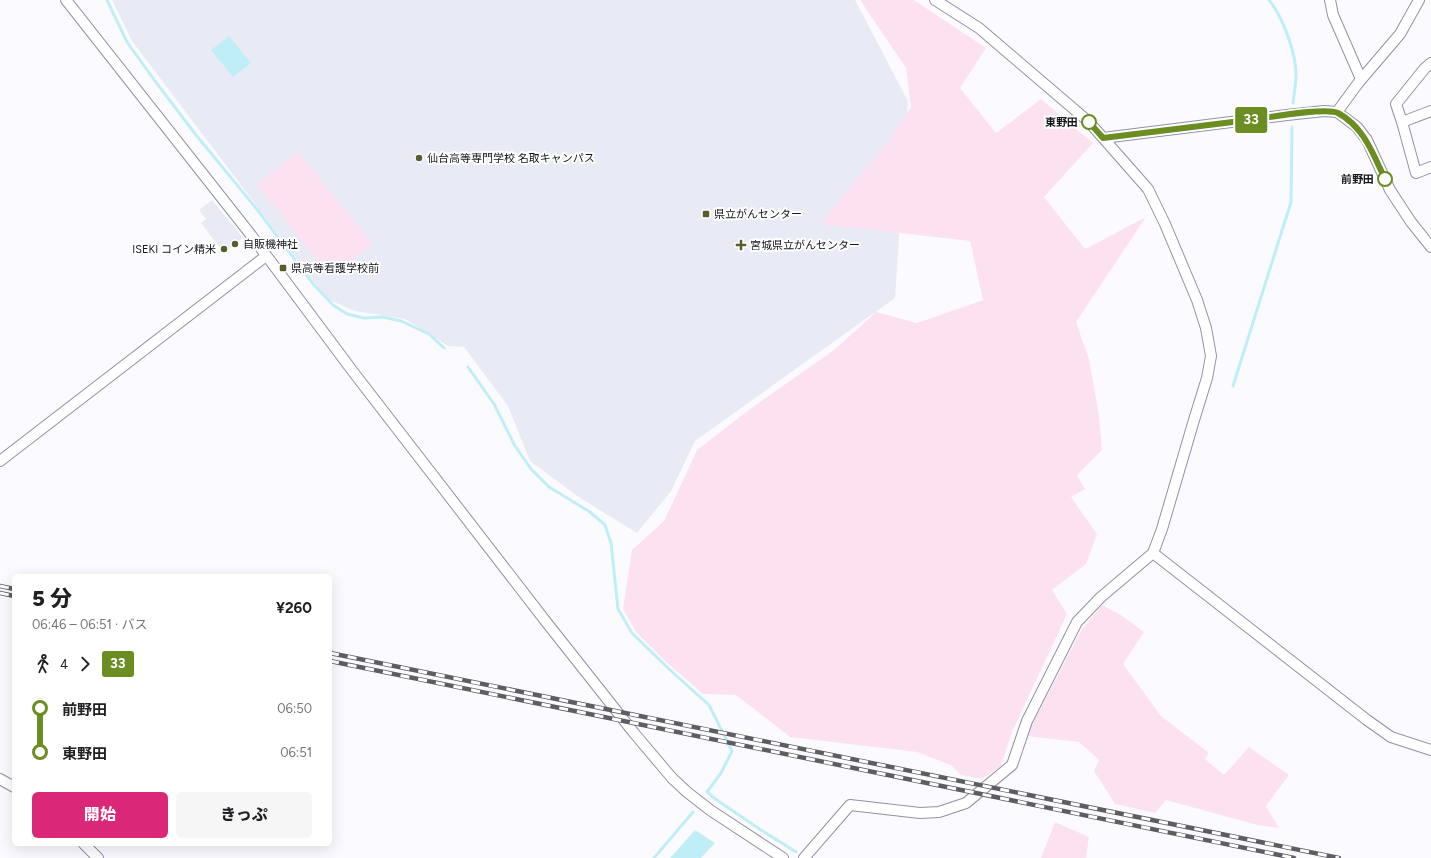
<!DOCTYPE html>
<html lang="ja">
<meta charset="utf-8">
<style>
:root{--surface:#fff;--page:#f6f6f6;--text:#202124;--muted:#757577;--accent:#db2777}
body{margin:0;font-family:Figtree,"Noto Sans JP",sans-serif;background:var(--page);color:var(--text);height:100vh;display:flex;flex-direction:column;font-size:15px;white-space:nowrap}
*{box-sizing:border-box;margin:0}
p{font-size:13px;color:var(--muted)}
.icon{flex:none;width:22px;height:22px;fill:none;stroke:currentColor;stroke-width:2;stroke-linecap:round;stroke-linejoin:round}
.map{position:relative;flex:1;overflow:hidden}
.panel{position:absolute;left:12px;top:574px;width:320px;height:272px;display:flex;flex-direction:column;background:var(--surface);border-radius:6px;box-shadow:0 4px 16px #0002}
.panel>*{flex:none}
.badge{padding:0 8px;border-radius:3px;font-size:14px;line-height:26px}
.map>.badge{position:absolute;translate:-50% -50%;box-shadow:0 0 0 2px #fff}
.legs{display:flex;align-items:center;gap:6px;height:44px;padding:0 20px;font-size:13px}
.legs p{margin-inline-start:auto}
.summary{display:flex;align-items:center;justify-content:space-between;height:68px;padding:0 20px}
h1{font-size:22px;font-weight:800;line-height:30px}
.cta{display:flex;gap:8px;margin-top:auto;padding:8px 20px}
.cta a{flex:1;height:46px;border-radius:6px;background:var(--accent);color:#fff;font-size:16px;font-weight:800;line-height:46px;text-align:center}
.cta a+a{background:var(--page);color:var(--text)}
ul{padding:0 20px;list-style:none}
li{display:flex;align-items:center;gap:14px;height:44px;font-size:15px}
li i{display:grid;place-items:center;width:6px;height:100%;margin:0 5px;background:currentColor}
li i::after{content:'';width:10px;height:10px;margin:-5px;border:3px solid;border-radius:50%;background:var(--surface)}
li p{margin-inline-start:auto}
li:first-child i{background:linear-gradient(#0000 50%,currentColor 0)}
li:last-child i{background:linear-gradient(currentColor 50%,#0000 0)}
.map>svg:first-child{display:block}
.built{fill:#e8ebf5}
.green{fill:#fce2f1}
.water{fill:#c0eef7}
.lines{fill:none;stroke-linecap:round;stroke-linejoin:round}
.stream{stroke:#c0eef7;stroke-width:3}
.minor-casing{stroke:#8f93a3;stroke-width:12}
.minor{stroke:#fff;stroke-width:10}
.rail-casing{stroke:#5d5e63;stroke-width:4.5}
.rail{stroke:#fff;stroke-width:3;stroke-dasharray:9;stroke-linecap:butt}
.line-1-casing{stroke:#fff;stroke-width:9}
.line-1{stroke:#6b8e23;stroke-width:6}
.stop-1-dot{fill:#fff;stroke:#6b8e23;stroke-width:2}
.poi-dot{fill:#595d2b;stroke:#fff;stroke-width:1.5}
.labels{text-anchor:middle;dominant-baseline:central;stroke-width:4;stroke-linejoin:round;paint-order:stroke}
.stop-label{font-size:11px;font-weight:bold;fill:#15161c;stroke:#fff;text-anchor:end}
.poi-label{font-size:11px;fill:#15161c;stroke:#fff;text-anchor:start}
</style>
<div class="map">
<svg width="1431" height="858" viewBox="0 0 1431 858">
<rect width="100%" height="100%" fill="#fbfbff"/>
<path class="built" d="M112,0H737L735,2L738,0H855L908,101L895,298L695,441L671,491L637,533L580,498L530,461L508,406L464,347L448,346L405,319L355,311L327,299L132,41Z
M212,200L243,238L224,253L201,223L206,219L199,210Z"/>
<path class="green" d="M860,0H914L986,48L960,88L996,133L1041,99L1093,143L1044,197L1085,249L1146,217L1076,322L1089,359L1099,416L1102,450L1077,475L1085,489L1071,497L1097,534L1086,564L1052,590L1067,614L1012,732L1001,766L982,779L961,775L951,765L917,752L790,737L736,695L703,694L666,662L636,632L623,609L632,550L664,521L697,450L750,409L834,350L876,312L917,323L983,300L970,241L820,224L889,140L911,107L906,68Z
M298,152L373,244L331,277L257,184Z
M1102,605L1121,615L1144,632L1123,664L1161,716L1209,753L1205,759L1224,775L1249,747L1289,775L1266,806L1279,828L1257,825L1166,800L1155,813L1115,804L1094,771L1099,760L1079,742L1026,736L1082,629Z
M1055,822L1089,837L1086,858H1041Z"/>
<path class="water" d="M229,36L251,63L233,77L211,50Z
M695,830L715,843L701,858H670Z"/>
<g class="lines">
<path class="stream" d="M107,0L127,42L155,81L196,135L256,208L314,285L333,305L347,314L364,318L383,317L401,321L429,334L444,348
M1269,0C1283,17 1296,53 1296,75C1296,84 1294,94 1293,103
M468,367L494,404L515,446L531,469L549,487L590,512L605,525L611,543L618,609L632,633L670,670L709,705L732,751L721,773L707,792L714,798L761,830L796,852
M1233,386L1291,202L1292,127
M654,858L693,812"/>
<g class="minor-casing">
<path id="minor" d="M66,0L251,235L354,373L547,623L634,733L672,778L687,792L710,810L783,858
M1330,0L1333,15L1361,79
M1431,63L1425,68L1396,104L1402,122L1416,173L1431,167
M1337,112L1359,82L1400,34L1419,0
M1402,122L1431,111
M1103,138L1287,115L1324,111L1337,112L1357,127L1367,140L1390,190L1411,222L1431,247
M0,461L266,256
M1153,553L1367,720L1391,737L1431,750
M0,779L14,787
M84,844L98,858
M804,858L850,805L920,813L939,812L966,803L1012,765L1027,721L1077,622L1101,597L1153,553L1162,529L1194,420L1207,378L1211,356L1206,328L1197,300L1165,224L1148,189L1089,122L979,28L935,0"/>
</g>
<use href="#minor" class="minor"/>
<g class="rail-casing">
<path id="rail" d="M0,586L14,589
M0,593L14,596
M330,653L1339,858
M330,661L1294,858"/>
</g>
<use href="#rail" class="rail"/>
</g>
<g class="lines">
<g class="line-1-casing">
<path id="line-1" d="M1089,122L1103,138C1154,132 1205,125 1257,119C1272,117 1326,107 1338,113C1364,127 1373,154 1385,179"/>
</g>
<use href="#line-1" class="line-1"/>
</g>
<g class="stop-1-dot">
<circle cx="1089" cy="122" r="7"/>
<circle cx="1385" cy="179" r="7"/>
</g>
<g class="poi-dot">
<circle cx="419" cy="158" r="4"/>
<rect x="702" y="210" width="8" height="8" rx="2"/>
<circle cx="235" cy="244" r="4"/>
<path d="M739 239h4v4h4v4h-4v4h-4v-4h-4v-4h4z"/>
<circle cx="224" cy="249" r="4"/>
<rect x="279" y="264" width="8" height="8" rx="2"/>
</g>
<g class="labels">
<g class="stop-label">
<text x="1078" y="122">東野田</text>
<text x="1374" y="179">前野田</text>
</g>
<g class="poi-label">
<text x="427" y="158">仙台高等専門学校 名取キャンパス</text>
<text x="714" y="214">県立がんセンター</text>
<text x="243" y="244">自販機神社</text>
<text x="750" y="245">宮城県立がんセンター</text>
<text x="216" y="249" text-anchor="end">ISEKI コイン精米</text>
<text x="291" y="268">県高等看護学校前</text>
</g>
</g>
</svg>
<b class="badge" style="left:1251px;top:120px;background:#6b8e23;color:#fff">33</b>
<section class="panel">
<div class="summary"><div><h1>5 分</h1><p>06:46 – 06:51 · バス</p></div><b>¥260</b></div>
<div class="legs"><svg class="icon" aria-label="walk" viewBox="0 0 24 24"><circle cx="13" cy="4" r="2"/><path d="M13 8l-2 6 4 7M11 14l-3 7M7 12l3-4h3l4 4"/></svg>4<svg class="icon" aria-label="forward" viewBox="0 0 24 24"><path d="M9 5l7 7-7 7"/></svg><b class="badge" style="background:#6b8e23;color:#fff">33</b></div>
<ul>
<li><i style="color:#6b8e23"></i><b>前野田</b><p>06:50</p></li>
<li><i style="color:#6b8e23"></i><b>東野田</b><p>06:51</p></li>
</ul>
<div class="cta"><a>開始</a><a>きっぷ</a></div>
</section>
</div>
